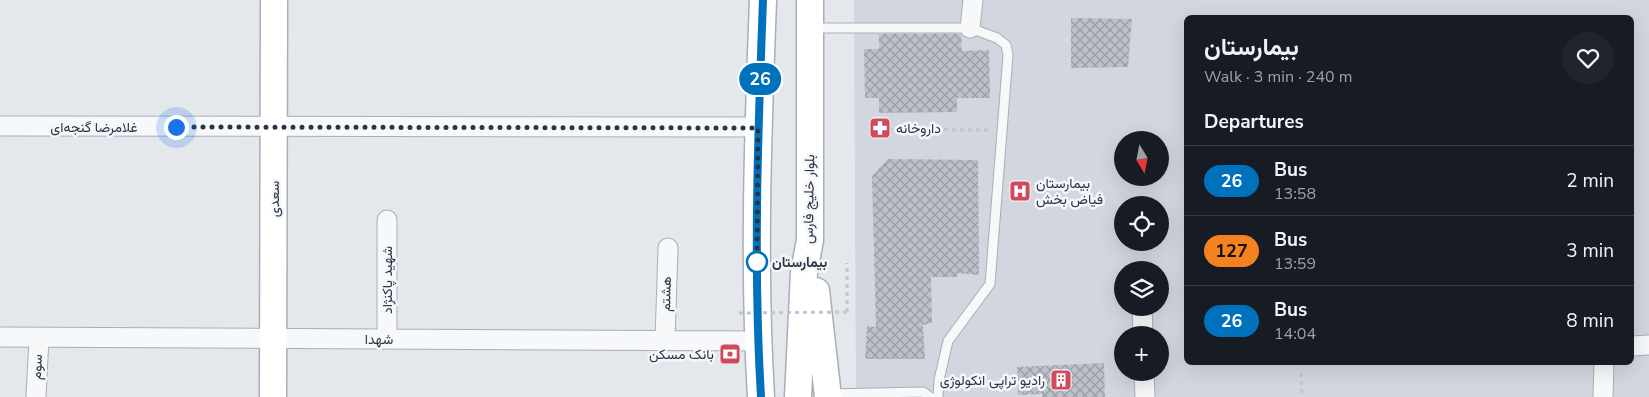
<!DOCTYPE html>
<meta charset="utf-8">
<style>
:root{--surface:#171b24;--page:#20242c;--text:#f1f3f6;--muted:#9ea1a6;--line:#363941}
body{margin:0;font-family:"Nunito Sans",Vazirmatn,sans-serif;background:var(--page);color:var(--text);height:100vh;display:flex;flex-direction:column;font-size:19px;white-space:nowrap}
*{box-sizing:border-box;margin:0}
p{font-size:16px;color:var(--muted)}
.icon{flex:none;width:28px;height:28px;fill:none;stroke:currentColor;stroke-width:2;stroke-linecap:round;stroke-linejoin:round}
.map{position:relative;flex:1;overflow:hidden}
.side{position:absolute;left:1184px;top:15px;width:450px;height:350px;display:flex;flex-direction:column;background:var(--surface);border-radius:8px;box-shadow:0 5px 20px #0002}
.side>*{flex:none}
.badge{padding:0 10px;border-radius:16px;font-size:18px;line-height:32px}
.needle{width:32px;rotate:170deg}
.tools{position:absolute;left:1114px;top:131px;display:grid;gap:10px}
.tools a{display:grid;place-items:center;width:55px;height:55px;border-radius:50%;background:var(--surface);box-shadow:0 5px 20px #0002;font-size:25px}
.you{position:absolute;width:25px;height:25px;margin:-12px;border:4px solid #fff;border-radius:50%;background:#1a73e8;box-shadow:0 0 0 8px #1a73e833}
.map>.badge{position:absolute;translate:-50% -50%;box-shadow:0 0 0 2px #fff}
h2{padding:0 20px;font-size:19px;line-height:45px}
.round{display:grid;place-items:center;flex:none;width:52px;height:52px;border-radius:26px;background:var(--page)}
.headline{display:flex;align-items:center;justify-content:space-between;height:85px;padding:0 20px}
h1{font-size:24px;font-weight:700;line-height:38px}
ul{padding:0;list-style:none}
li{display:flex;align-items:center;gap:15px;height:70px;padding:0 20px;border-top:1px solid var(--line)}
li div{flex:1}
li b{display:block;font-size:19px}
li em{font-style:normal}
li .badge{min-width:55px;font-weight:700;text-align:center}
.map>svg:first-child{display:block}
.built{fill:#d2d6de;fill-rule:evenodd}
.building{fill:url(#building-cross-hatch)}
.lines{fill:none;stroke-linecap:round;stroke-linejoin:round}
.lane-casing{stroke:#a9aeb7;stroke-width:11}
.street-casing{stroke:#a9aeb7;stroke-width:21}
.secondary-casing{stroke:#a9aeb7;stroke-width:29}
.path{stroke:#c2c5cb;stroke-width:3;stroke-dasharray:4 4;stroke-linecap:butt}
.lane{stroke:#f7f8fa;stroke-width:9}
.street{stroke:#f7f8fa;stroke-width:19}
.secondary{stroke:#fff;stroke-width:26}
.path-bridge{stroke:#c2c5cb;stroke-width:3;stroke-dasharray:4 4;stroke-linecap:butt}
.line-casing{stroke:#fff;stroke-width:11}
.line{stroke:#0072bc;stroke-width:8}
.walk{stroke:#2b3445;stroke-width:5;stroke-dasharray:0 9}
.stop-dot{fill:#fff;stroke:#0072bc;stroke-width:2.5}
.labels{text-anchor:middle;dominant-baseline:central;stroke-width:5;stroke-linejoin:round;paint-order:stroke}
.street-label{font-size:14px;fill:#2b3445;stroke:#f4f6f9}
.poi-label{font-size:14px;fill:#2b3445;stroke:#f4f6f9;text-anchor:start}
.stop-label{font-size:14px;font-weight:bold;fill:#2b3445;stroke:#f4f6f9;text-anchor:start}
</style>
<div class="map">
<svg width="1649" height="397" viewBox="0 0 1649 397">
<defs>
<pattern id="building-cross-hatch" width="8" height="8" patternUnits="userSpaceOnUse" patternTransform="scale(1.25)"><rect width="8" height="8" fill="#bbc0ca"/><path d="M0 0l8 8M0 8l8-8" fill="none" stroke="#989da6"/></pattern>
</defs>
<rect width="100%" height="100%" fill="#e4e7ec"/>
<path class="built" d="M854,0H1649V397H856ZM1186,18H1631V362H1186ZM1122,140H1160V178H1122ZM1122,205H1160V242H1122ZM1122,270H1160V308H1122ZM1122,335H1160V372H1122Z"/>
<path class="building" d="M1071,18L1132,19L1128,67L1071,68Z
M879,34H961L962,51L989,50L990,98H957V112L879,113V98H865L864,49H879Z
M888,159L978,160L979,275L957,273V277H931L932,323L923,325L925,359H865L867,326L876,327L872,176Z
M1104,363L1105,397H1042V394L1018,395L1017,367Z"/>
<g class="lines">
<g class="lane-casing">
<path id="lane" d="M811,28H970L997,38L1006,45L1008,55L990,284L948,341L939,380L938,397
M829,394L923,392L930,397"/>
</g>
<g class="street-casing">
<path id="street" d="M970,28L973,0
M0,126L758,127
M1142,308L1143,335
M0,337L758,341
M387,339V220
M665,340L668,248
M1631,346L1649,345
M1144,372L1145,397
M36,397L39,338
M1603,397L1604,362"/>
</g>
<g class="secondary-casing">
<path id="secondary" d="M816,291L828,397
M273,397L274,0
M761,397C753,265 758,132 763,0
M798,397L804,272L810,240V0"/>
</g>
<path class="path" d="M888,129L989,130
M847,312V263
M1301,373L1302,397"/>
<use href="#lane" class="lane"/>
<use href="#street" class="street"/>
<use href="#secondary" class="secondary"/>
<path class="path-bridge" d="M739,313L847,312"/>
</g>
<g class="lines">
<g class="line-casing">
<path id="line" d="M761,397C753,265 758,132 763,0"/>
</g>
<use href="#line" class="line"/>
<path class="walk" d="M176,127L758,128L757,270V262"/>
</g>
<defs>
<g id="pharmacy-square" transform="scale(1.125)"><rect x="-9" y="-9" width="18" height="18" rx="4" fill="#d1495b" stroke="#f4f6f9"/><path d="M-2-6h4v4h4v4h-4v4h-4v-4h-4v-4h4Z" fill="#fff"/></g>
<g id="hospital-square" transform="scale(1.125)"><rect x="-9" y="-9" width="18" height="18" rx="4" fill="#d1495b" stroke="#f4f6f9"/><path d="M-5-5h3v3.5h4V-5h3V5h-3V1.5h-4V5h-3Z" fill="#fff"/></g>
<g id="bank-square" transform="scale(1.125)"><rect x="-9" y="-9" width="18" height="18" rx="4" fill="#d1495b" stroke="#f4f6f9"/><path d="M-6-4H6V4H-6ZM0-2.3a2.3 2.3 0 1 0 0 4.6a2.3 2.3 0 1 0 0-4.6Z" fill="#fff"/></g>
<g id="building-square" transform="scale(1.125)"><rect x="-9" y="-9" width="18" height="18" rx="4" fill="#d1495b" stroke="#f4f6f9"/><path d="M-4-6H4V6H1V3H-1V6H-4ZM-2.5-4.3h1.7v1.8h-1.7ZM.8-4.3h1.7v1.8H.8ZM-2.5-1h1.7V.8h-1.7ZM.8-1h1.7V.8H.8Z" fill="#fff"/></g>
</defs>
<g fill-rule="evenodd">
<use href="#pharmacy-square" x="880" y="128"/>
<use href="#hospital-square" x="1020" y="191"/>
<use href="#bank-square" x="730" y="354"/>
<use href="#building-square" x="1061" y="380"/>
</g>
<circle class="stop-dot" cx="757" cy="262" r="10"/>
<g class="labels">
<g class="street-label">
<text x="94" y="127">غلامرضا گنجه‌ای</text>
<text transform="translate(274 199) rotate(-90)">سعدی</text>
<text transform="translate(809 199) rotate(-89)">بلوار خلیج فارس</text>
<text transform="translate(387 280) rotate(-90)">شهید پاکنژاد</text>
<text transform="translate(666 294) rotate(-88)">هشتم</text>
<text x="379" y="339">شهدا</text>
<text transform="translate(37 367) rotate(-87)">سوم</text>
</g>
<g class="poi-label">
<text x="896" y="128">داروخانه</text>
<text x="1036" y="183">بیمارستان<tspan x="1036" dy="16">فیاض بخش</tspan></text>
<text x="714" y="354" text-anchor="end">بانک مسکن</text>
<text x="1045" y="380" text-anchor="end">رادیو تراپی انکولوژی</text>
</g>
<g class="stop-label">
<text x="772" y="262">بیمارستان</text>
</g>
</g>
</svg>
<div class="tools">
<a><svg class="needle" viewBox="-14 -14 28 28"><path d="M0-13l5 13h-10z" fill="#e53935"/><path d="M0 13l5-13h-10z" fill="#9ea1a6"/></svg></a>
<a><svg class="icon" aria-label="locate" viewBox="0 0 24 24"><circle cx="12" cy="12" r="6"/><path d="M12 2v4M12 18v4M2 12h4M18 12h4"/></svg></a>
<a><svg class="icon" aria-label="layers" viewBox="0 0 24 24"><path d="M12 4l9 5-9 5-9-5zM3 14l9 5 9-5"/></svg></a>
<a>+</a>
</div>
<div class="you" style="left:176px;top:127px"></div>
<b class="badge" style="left:760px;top:79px;background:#0072bc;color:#fff">26</b>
<section class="side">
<div class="headline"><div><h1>بیمارستان</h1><p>Walk · 3 min · 240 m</p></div><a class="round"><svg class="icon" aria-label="heart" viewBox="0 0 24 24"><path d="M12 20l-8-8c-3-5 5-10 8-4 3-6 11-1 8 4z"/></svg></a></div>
<h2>Departures</h2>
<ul>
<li><span class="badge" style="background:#0072bc;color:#fff">26</span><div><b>Bus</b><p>13:58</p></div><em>2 min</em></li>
<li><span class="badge" style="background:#f58220;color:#111">127</span><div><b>Bus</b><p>13:59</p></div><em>3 min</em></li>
<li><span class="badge" style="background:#0072bc;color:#fff">26</span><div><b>Bus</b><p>14:04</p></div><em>8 min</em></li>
</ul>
</section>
</div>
